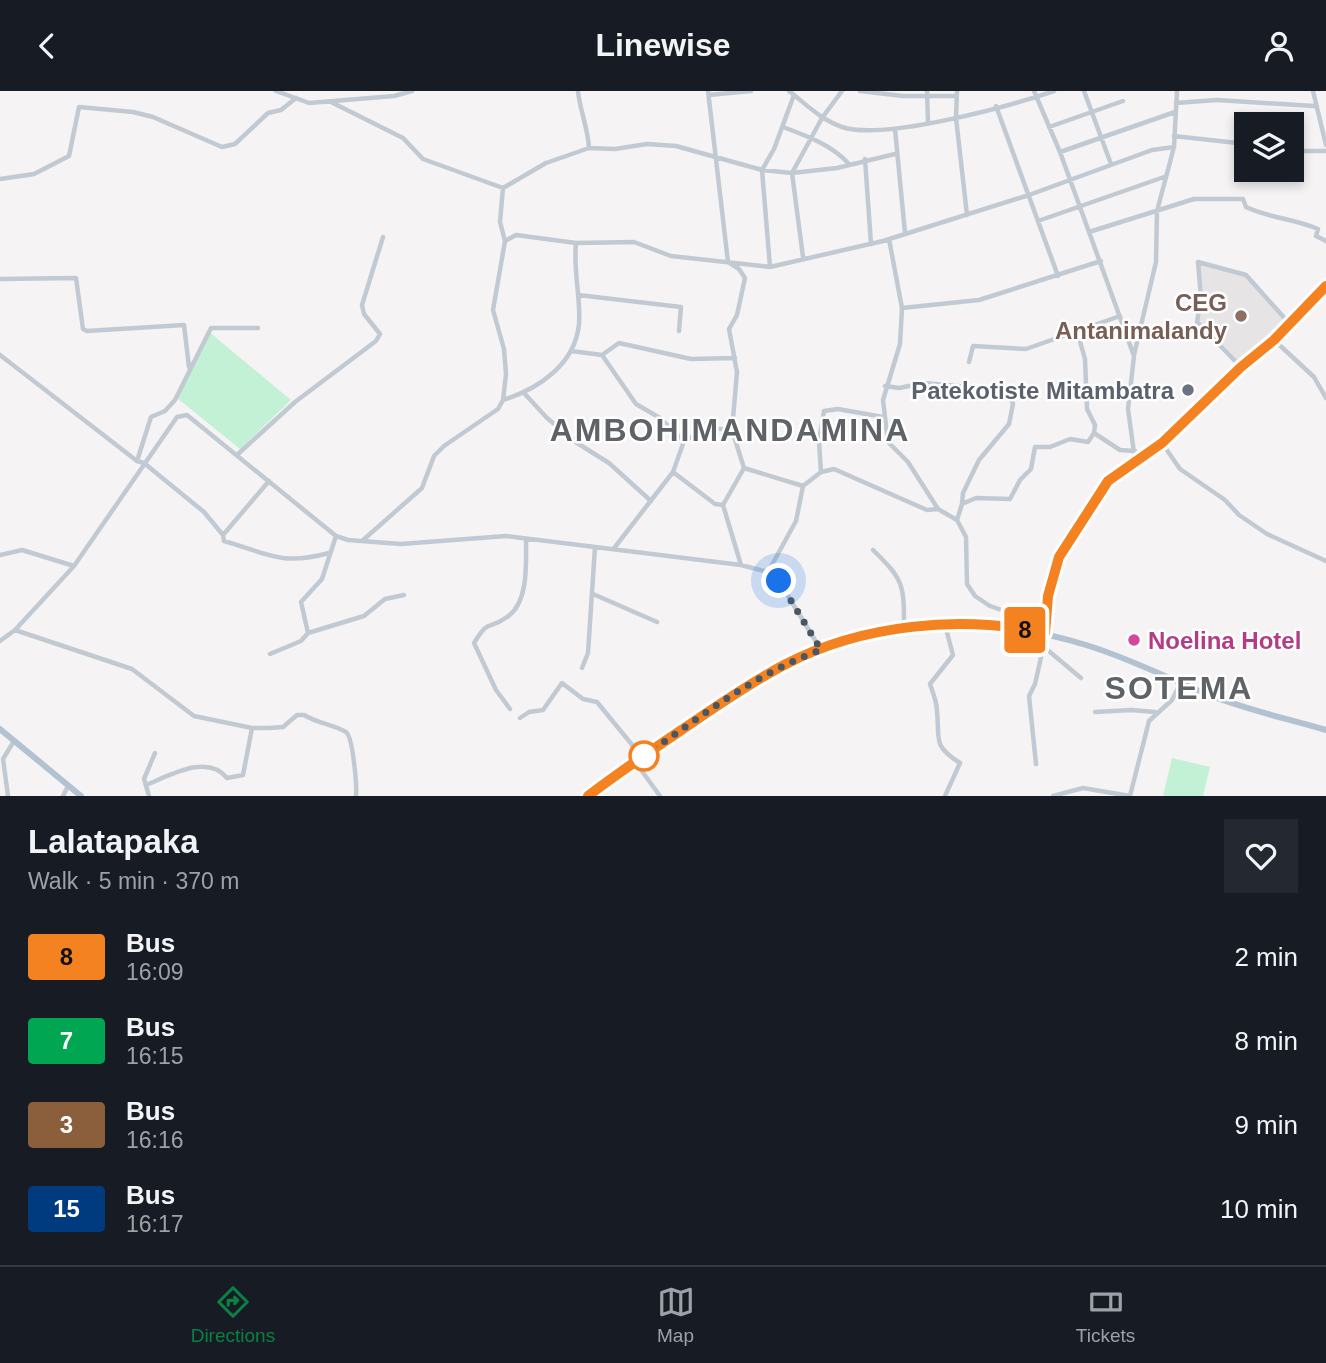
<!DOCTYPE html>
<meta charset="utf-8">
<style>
:root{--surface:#171b24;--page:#242831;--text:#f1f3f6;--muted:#9ea1a6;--line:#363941;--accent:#0b8043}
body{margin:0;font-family:Arial,sans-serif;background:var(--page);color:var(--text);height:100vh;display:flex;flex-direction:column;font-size:26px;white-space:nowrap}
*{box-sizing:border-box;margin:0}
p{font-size:23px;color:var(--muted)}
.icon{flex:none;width:38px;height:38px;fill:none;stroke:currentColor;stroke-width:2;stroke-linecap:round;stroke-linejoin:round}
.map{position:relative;height:705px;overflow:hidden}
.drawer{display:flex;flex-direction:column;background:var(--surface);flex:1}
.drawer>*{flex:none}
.badge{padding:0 14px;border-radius:5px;font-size:24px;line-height:46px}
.fabs{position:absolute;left:1234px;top:21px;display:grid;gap:14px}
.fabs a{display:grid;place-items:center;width:70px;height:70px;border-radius:0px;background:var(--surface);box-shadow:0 4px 10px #0003;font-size:35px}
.you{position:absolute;width:35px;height:35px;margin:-18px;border:5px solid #fff;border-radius:50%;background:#1a73e8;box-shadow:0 0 0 10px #1a73e833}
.map>.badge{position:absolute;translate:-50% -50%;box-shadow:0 0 0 4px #fff}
.round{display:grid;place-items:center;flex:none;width:74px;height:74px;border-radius:0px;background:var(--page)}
.head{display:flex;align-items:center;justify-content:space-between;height:119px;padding:0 28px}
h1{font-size:33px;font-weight:700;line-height:52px}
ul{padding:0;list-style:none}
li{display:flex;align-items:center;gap:21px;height:84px;padding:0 28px}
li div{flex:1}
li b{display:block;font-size:26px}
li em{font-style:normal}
li .badge{min-width:77px;font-weight:700;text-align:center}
header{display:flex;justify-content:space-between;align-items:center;height:91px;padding:0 28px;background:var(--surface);font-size:32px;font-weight:700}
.menu{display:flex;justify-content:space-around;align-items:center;height:98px;border-top:2px solid var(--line);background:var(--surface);font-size:19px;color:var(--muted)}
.menu a{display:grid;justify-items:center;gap:4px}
.menu .on{color:var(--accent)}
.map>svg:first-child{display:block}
.education{fill:#e6e4e5}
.green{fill:#c3f1d5}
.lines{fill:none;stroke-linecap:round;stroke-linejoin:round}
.street{stroke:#c1cad2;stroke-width:4.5}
.primary{stroke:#b3c2d1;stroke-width:6}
.line-casing{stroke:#fff;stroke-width:16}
.line{stroke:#f58220;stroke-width:10}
.walk{stroke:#4a5661;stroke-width:7;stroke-dasharray:0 12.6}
.education-dot{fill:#8d6e63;stroke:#fff;stroke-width:2.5}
.worship-dot{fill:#6b7280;stroke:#fff;stroke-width:2.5}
.hotel-dot{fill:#d1479c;stroke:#fff;stroke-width:2.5}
.stop-dot{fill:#fff;stroke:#f58220;stroke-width:3.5}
.labels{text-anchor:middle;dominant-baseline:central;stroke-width:5;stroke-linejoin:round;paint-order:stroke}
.education-label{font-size:24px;font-weight:bold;fill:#785e54;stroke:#fff;text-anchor:end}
.worship-label{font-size:24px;font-weight:bold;fill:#5b616d;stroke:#fff;text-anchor:end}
.hotel-label{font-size:24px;font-weight:bold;fill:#b23c85;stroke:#fff;text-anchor:start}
.district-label{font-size:32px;font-weight:bold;letter-spacing:2px;fill:#5f6368;stroke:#fff}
</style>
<header><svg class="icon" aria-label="back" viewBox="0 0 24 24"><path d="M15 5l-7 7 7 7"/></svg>Linewise<svg class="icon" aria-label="person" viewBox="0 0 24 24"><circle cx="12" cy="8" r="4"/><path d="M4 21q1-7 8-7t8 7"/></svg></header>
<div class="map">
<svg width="1326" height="705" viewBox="0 0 1326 705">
<rect width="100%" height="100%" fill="#f5f3f3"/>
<path class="education" d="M1198,171L1246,184L1289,232L1241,276L1197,231L1201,207Z"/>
<path class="green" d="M208,240L291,309L240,358L177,307Z
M1172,667L1210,676L1203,705H1163Z"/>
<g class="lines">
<path class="street" d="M276,0L309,12L394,5L412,0
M578,0C580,20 588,37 589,57
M708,0L728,171L739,178L745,187L737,224L729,238L737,281L732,339L744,377L723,414L741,474
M789,0C806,13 821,29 842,36C884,50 1010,15 1054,0
M860,0L903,5H957
M927,0L928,31
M957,0L956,27L967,124
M1034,0L1060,61L1134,265L1128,318L1135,369
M1084,0L1111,73
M1313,0L1326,54
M709,4L751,0
M331,11L403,47L423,68L503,97
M1176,12L1217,9L1314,15
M996,15L1058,185
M783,36C807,45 832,54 849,73
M1049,36L1123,10
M895,38L905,142
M1174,45L1246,53
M1292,60H1326
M1060,61L1175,21
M865,68L871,153
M0,88L34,83L69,65L79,16L133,21L153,26L222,56L235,53L268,22L281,19L296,7
M1038,130L1164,86
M1089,141L1194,108H1243L1246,116C1269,127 1295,128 1318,138L1316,145L1326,150
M889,148L902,217L900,253L883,309L888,351L908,371L938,418L957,429L966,446L967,493L975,505L990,515L1030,529L1046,539
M505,150L500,131L503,97L546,72L589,57L615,58L647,53L676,55L762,79L792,82L837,77L895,63
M803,166L792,82L822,27L842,0
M770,176L762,79L774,58L794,4
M0,188L76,187L83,238L87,240L184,234L189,276
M578,204L681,216L679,240
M902,217L979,209L1101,170
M1077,240L1085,268L1087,318L1095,334L1094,342L1120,359L1135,360
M1274,249L1314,286L1326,307
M571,260L602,264L636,313L660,327L684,350
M0,264L137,370L144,372L204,421L223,444
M602,264L619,252L691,268L735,267
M1134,264L1156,171L1157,120L1174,56L1177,0
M969,271L973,255L1026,258L1120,225
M1241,276L1197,231L1201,207L1198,171L1246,184L1289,232
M885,295L899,297L924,292L980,297L1010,306L1013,313L1009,333L979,369L963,402L962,413
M524,302L547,327L577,352L609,372L651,410
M503,309L506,283L504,258L493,219L505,150L516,144L576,152L634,151L671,165L770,176L883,150L1029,104L1152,59L1174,56
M1162,352L1180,378L1225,409L1239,424L1267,443L1326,470
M238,363L295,311L376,250L380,243L364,223L362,214L383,146
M137,370L151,326L165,320L175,309L211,237H258
M744,377L803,395
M673,381L715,413L723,414
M821,381L819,350L824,320L838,318L883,326
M269,390L223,444L224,450C269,463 281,475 329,462
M957,429L962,413L976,407L1010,408L1020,389L1031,378L1035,356H1050L1070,348L1088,351L1094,342
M362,450L422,397L434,365L444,355L498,318L503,309C538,298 575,274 579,233C581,206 573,181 576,152
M615,456L673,381L684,350L709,337L732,339
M873,459C904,489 904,494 904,536
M0,464L22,459L74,475
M768,481L796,430L803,395L821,381L834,378L927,419L938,418
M593,503L657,531
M15,539L132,578L194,625L252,637H269L283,636L297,624H304C317,632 334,634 346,641C353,646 357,695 356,705
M1045,541L1048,505L1059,466L1108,390L1162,352L1241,276L1274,249L1326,195
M308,542L364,525L385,508L404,504
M0,550L15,539L74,475L177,326L187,324L336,445L348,449L401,453L506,445L741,474L768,481L779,490L821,559
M1044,556L1081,587
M270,563L301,550L308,542L301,511L322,488L336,445
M582,577L588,562L595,456
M510,618L496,599L474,552C490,526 488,540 507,526C529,512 526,471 526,449
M1095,621L1131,619L1155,621
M520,627L529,621L543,619L562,592L583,608L597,611L642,666
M636,672L660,705
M1036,673L1029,605L1035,593L1046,544
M146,694C169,685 207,662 227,687L243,684L252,637
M8,705L3,668L14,650
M63,705L68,695
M149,705L144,688L155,662
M945,705L960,672C932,654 940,649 937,620C937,611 933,602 930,593L953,564L945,534
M1053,705L1083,697L1130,705
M1130,705L1149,630L1172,609L1181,591"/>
<path class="primary" d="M0,638L81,705
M588,705C672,640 781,559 887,539C953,526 1023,535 1086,554C1126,566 1166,586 1204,602C1243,618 1285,627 1326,639"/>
</g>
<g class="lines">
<g class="line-casing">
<path id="line" d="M588,705C618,682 649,661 680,640C714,617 748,593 784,574C862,533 960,524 1045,542L1048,505L1059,466L1108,390L1162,352L1241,276L1274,249L1326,195"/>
</g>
<use href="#line" class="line"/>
<path class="walk" d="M644,665C700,626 756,582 821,559L779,490"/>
</g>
<circle class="education-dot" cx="1241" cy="225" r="7"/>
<circle class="worship-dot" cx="1188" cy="299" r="7"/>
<circle class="hotel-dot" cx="1134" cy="549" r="7"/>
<circle class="stop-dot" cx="644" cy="665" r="14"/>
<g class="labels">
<g class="education-label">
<text x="1227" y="211">CEG<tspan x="1227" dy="28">Antanimalandy</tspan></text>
</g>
<g class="worship-label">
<text x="1174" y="299">Patekotiste Mitambatra</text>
</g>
<g class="hotel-label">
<text x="1148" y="549">Noelina Hotel</text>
</g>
<g class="district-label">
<text x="730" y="339">AMBOHIMANDAMINA</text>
<text x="1179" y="597">SOTEMA</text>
</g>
</g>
</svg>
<div class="fabs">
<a><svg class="icon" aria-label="layers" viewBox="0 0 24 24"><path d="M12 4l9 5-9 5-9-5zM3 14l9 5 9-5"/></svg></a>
</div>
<div class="you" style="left:779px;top:490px"></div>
<b class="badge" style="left:1025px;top:539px;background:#f58220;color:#111">8</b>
</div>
<section class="drawer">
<div class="head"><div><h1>Lalatapaka</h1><p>Walk · 5 min · 370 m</p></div><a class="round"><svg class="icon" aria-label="heart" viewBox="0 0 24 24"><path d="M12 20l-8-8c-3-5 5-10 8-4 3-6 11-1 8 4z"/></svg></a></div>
<ul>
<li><span class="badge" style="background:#f58220;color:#111">8</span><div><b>Bus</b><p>16:09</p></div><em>2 min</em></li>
<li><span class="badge" style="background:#00a651;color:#fff">7</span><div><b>Bus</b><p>16:15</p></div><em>8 min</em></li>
<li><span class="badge" style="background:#8b5e3c;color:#fff">3</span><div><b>Bus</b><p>16:16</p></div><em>9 min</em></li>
<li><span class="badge" style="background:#003b80;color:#fff">15</span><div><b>Bus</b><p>16:17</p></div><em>10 min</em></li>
</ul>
</section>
<nav class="menu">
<a class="on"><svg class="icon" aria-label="directions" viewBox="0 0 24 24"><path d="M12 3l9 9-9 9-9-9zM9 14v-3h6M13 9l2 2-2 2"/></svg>Directions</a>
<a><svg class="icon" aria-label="map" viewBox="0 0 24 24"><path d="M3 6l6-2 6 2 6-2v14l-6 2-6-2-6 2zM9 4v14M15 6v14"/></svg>Map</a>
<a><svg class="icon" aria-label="tickets" viewBox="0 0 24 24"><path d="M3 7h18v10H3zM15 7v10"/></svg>Tickets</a>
</nav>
